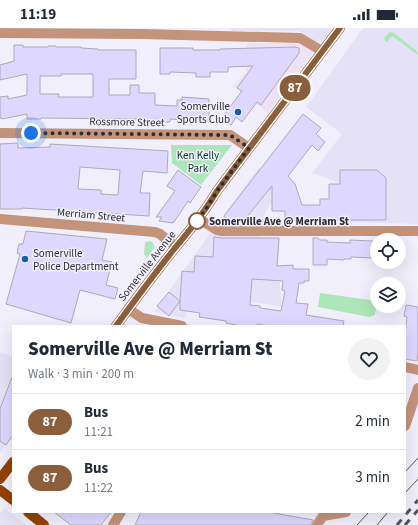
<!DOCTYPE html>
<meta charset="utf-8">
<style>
:root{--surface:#fff;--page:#f2f2f3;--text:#1f2937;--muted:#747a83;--line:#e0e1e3}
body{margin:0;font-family:"Source Sans 3",sans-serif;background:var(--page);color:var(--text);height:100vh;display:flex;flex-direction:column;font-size:15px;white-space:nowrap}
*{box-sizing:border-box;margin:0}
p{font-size:13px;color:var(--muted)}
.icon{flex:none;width:22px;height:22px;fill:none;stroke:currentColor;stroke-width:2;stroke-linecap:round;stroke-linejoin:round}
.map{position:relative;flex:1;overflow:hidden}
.drawer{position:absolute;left:12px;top:297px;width:394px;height:188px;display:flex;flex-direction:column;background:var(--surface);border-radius:0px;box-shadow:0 4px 16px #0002}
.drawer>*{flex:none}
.badge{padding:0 8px;border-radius:13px;font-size:14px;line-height:26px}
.buttons{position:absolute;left:370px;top:205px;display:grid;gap:8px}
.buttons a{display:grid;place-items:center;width:36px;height:36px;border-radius:50%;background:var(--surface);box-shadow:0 4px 16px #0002;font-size:20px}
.you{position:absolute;width:20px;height:20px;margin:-10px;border:3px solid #fff;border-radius:50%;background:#1a73e8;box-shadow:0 0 0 6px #1a73e833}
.map>.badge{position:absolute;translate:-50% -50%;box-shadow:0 0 0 2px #fff}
.round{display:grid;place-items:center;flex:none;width:42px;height:42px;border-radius:21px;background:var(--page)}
.head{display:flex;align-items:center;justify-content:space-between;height:68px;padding:0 16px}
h1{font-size:19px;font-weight:800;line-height:30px}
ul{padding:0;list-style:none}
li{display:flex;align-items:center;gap:12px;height:56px;padding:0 16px;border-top:1px solid var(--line)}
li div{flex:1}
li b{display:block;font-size:15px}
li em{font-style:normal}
li .badge{min-width:44px;font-weight:700;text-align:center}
.status{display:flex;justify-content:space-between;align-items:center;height:28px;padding:0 20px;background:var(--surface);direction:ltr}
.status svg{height:11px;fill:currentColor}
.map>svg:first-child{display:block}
.built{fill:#e5e2f7}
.industrial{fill:#f0e2f5}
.green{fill:#ade7b9}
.building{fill:#ded7ff;stroke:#acaab6;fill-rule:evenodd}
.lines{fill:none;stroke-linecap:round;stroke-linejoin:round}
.minor{stroke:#c4947a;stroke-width:10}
.primary{stroke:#944200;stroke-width:10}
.tram{stroke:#55545b;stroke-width:1}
.rail{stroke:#55545b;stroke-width:3;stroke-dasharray:7 7;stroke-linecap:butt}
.line-casing{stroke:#fff;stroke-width:9}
.line{stroke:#8b5e3c;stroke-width:6}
.walk{stroke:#2e2d33;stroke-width:4;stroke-dasharray:0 7.2}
.poi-dot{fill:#125dac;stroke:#f2effd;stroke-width:1.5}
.stop-dot{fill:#fff;stroke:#8b5e3c;stroke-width:2}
.labels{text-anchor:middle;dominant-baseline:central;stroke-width:3;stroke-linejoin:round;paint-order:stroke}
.poi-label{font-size:11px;fill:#2e2d33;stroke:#f2effd;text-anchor:end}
.street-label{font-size:11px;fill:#2e2d33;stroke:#f2effd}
.park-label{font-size:11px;fill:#043416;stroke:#f2effd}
.stop-label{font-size:11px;font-weight:bold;fill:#2e2d33;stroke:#f2effd;text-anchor:start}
</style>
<div class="status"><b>11:19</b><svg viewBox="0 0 49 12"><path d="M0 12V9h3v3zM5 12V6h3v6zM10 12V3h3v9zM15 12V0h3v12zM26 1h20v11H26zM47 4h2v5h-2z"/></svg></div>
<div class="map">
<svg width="418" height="497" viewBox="0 0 418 497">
<rect width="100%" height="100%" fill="#f2effd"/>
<path class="built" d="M231,0H333L323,13L319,14L315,13L299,3H231Z
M363,0H418V196L338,194L339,155L312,145L342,106L306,79Z
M259,139L282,157L260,194L258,209L280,210L278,236L282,279L251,274L191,268L185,290L154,284L206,211Z
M0,324L13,329V347L8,357L13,359V407L0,425Z
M4,480L26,496L27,497H0V485Z"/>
<path class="industrial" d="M298,14L313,23V25L268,85L233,58L246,44L247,15H293Z"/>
<path class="green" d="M390,4L394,5L418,24V27L392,8L387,14L385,13L384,10Z
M171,117H232L201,157L172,135Z
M150,213L152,214L155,219L147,230L144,226L145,214Z
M320,265L377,273L375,287L369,289L318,279Z"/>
<path class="building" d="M14,17H23V19H48V18H56V19H81V20L98,21V22H136V51H109V67H130V57H139V65H155V77L177,78V72H182V69L209,71V90L206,95L202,93L191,92L190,93L185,94L184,92L170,91V94H142V91L41,90V91H27V86L2,91V90H0V69L8,68V71L27,67V46L0,52V37L14,33ZM61,46H93V69H58L59,66H40V48H61Z
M295,19L299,20V25L261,77L257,74L242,94L236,89L231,97L221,91L242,63L237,60L253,38L228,39V44H210V49H196V45L170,44V46H160V20H193V22H220V21Z
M303,86L321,100L316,106L325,114L318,123L312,117L288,148L295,156L302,177H320V171H329V156H340V142H377L386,150V192H336V193H325V194L301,193V192H285V183H272V158L245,191L243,190L240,193H227L225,191L224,188Z
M18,115V120L50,119V116L168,123L167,145L143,143L140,165H150L149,188L22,180V181H0V116ZM80,139L120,142L118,167L101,166V162L78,161Z
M178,142L201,159L190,175L188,173L174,194H173V195L159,193L162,189H156L175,163L167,158Z
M26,203L107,211L102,232L112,234L106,257L118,260L115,271L80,262L71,295L6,276L20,226L17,225L19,216H23Z
M214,209L222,210H279L277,238L293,237V241H309V253H304V255H299L296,275L308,276L306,287L344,293L343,298H269L257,296V298H241L226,295V293L199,289L200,285L180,282V273L169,288L157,278L169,264L180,273L182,243L194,244L195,228L213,229ZM252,251L283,253L282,262L285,263L281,283L260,280V278L250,277Z
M313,210H318L320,212H327V214L350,215V212L373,213V230L351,229V231H344V232L327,231V237H313Z
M406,277L418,279V324L417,333L405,331V307L407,289L404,288Z
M12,349H13V407L6,417L0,413V381Z
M54,484H111L101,497H71Z
M141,484H268L313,492L311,497H135Z"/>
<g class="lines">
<path class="minor" d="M0,5L143,6L300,10L322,23
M0,105L230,107L249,120
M0,191L155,204L160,206L176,219
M199,191L217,202L222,203H418
M128,281L142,290L182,298
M405,339L418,342
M405,398L418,360
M113,497L121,484
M317,497L323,488L346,484"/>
<path class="primary" d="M116,298C135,272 155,245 175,220C191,201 205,183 217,163L340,0
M0,451L13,434
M0,462L13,472
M28,484L44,497"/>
<path class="tram" d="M405,444L418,430
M405,465L418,451
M357,497L369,484
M377,497L388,484"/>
<path class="rail" d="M397,497L418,472
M405,497L418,482"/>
</g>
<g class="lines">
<g class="line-casing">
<path id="line" d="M116,298C135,272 155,245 175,220C191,201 205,183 217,163L340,0"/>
</g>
<use href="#line" class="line"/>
<path class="walk" d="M31,105L230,107L249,120L217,163L208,178L197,193"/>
</g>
<g class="poi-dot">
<circle cx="238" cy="84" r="4"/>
<circle cx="25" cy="231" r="4"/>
</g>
<circle class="stop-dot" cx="197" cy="193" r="8"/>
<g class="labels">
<g class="poi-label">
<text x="230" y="78">Somerville<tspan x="230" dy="13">Sports Club</tspan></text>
<text x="33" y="225" text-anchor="start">Somerville<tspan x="33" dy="13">Police Department</tspan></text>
</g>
<g class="street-label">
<text transform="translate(127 94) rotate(1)">Rossmore Street</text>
<text transform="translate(91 187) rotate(5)">Merriam Street</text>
<text transform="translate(147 238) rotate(-52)">Somerville Avenue</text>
</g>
<g class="park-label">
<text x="198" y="127">Ken Kelly<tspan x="198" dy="13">Park</tspan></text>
</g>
<g class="stop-label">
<text x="209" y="193">Somerville Ave @ Merriam St</text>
</g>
</g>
</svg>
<div class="buttons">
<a><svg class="icon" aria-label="locate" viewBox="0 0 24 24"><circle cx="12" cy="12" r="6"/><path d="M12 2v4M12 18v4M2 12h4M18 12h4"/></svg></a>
<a><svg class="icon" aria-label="layers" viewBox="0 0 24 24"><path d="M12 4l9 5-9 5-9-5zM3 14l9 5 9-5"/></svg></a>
</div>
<div class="you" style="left:31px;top:105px"></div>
<b class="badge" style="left:295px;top:60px;background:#8b5e3c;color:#fff">87</b>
<section class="drawer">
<div class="head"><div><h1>Somerville Ave @ Merriam St</h1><p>Walk · 3 min · 200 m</p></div><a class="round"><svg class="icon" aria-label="heart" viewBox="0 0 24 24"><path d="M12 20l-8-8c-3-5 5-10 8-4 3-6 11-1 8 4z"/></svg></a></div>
<ul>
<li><span class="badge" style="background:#8b5e3c;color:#fff">87</span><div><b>Bus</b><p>11:21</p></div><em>2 min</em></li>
<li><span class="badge" style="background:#8b5e3c;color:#fff">87</span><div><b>Bus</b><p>11:22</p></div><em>3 min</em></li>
</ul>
</section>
</div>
